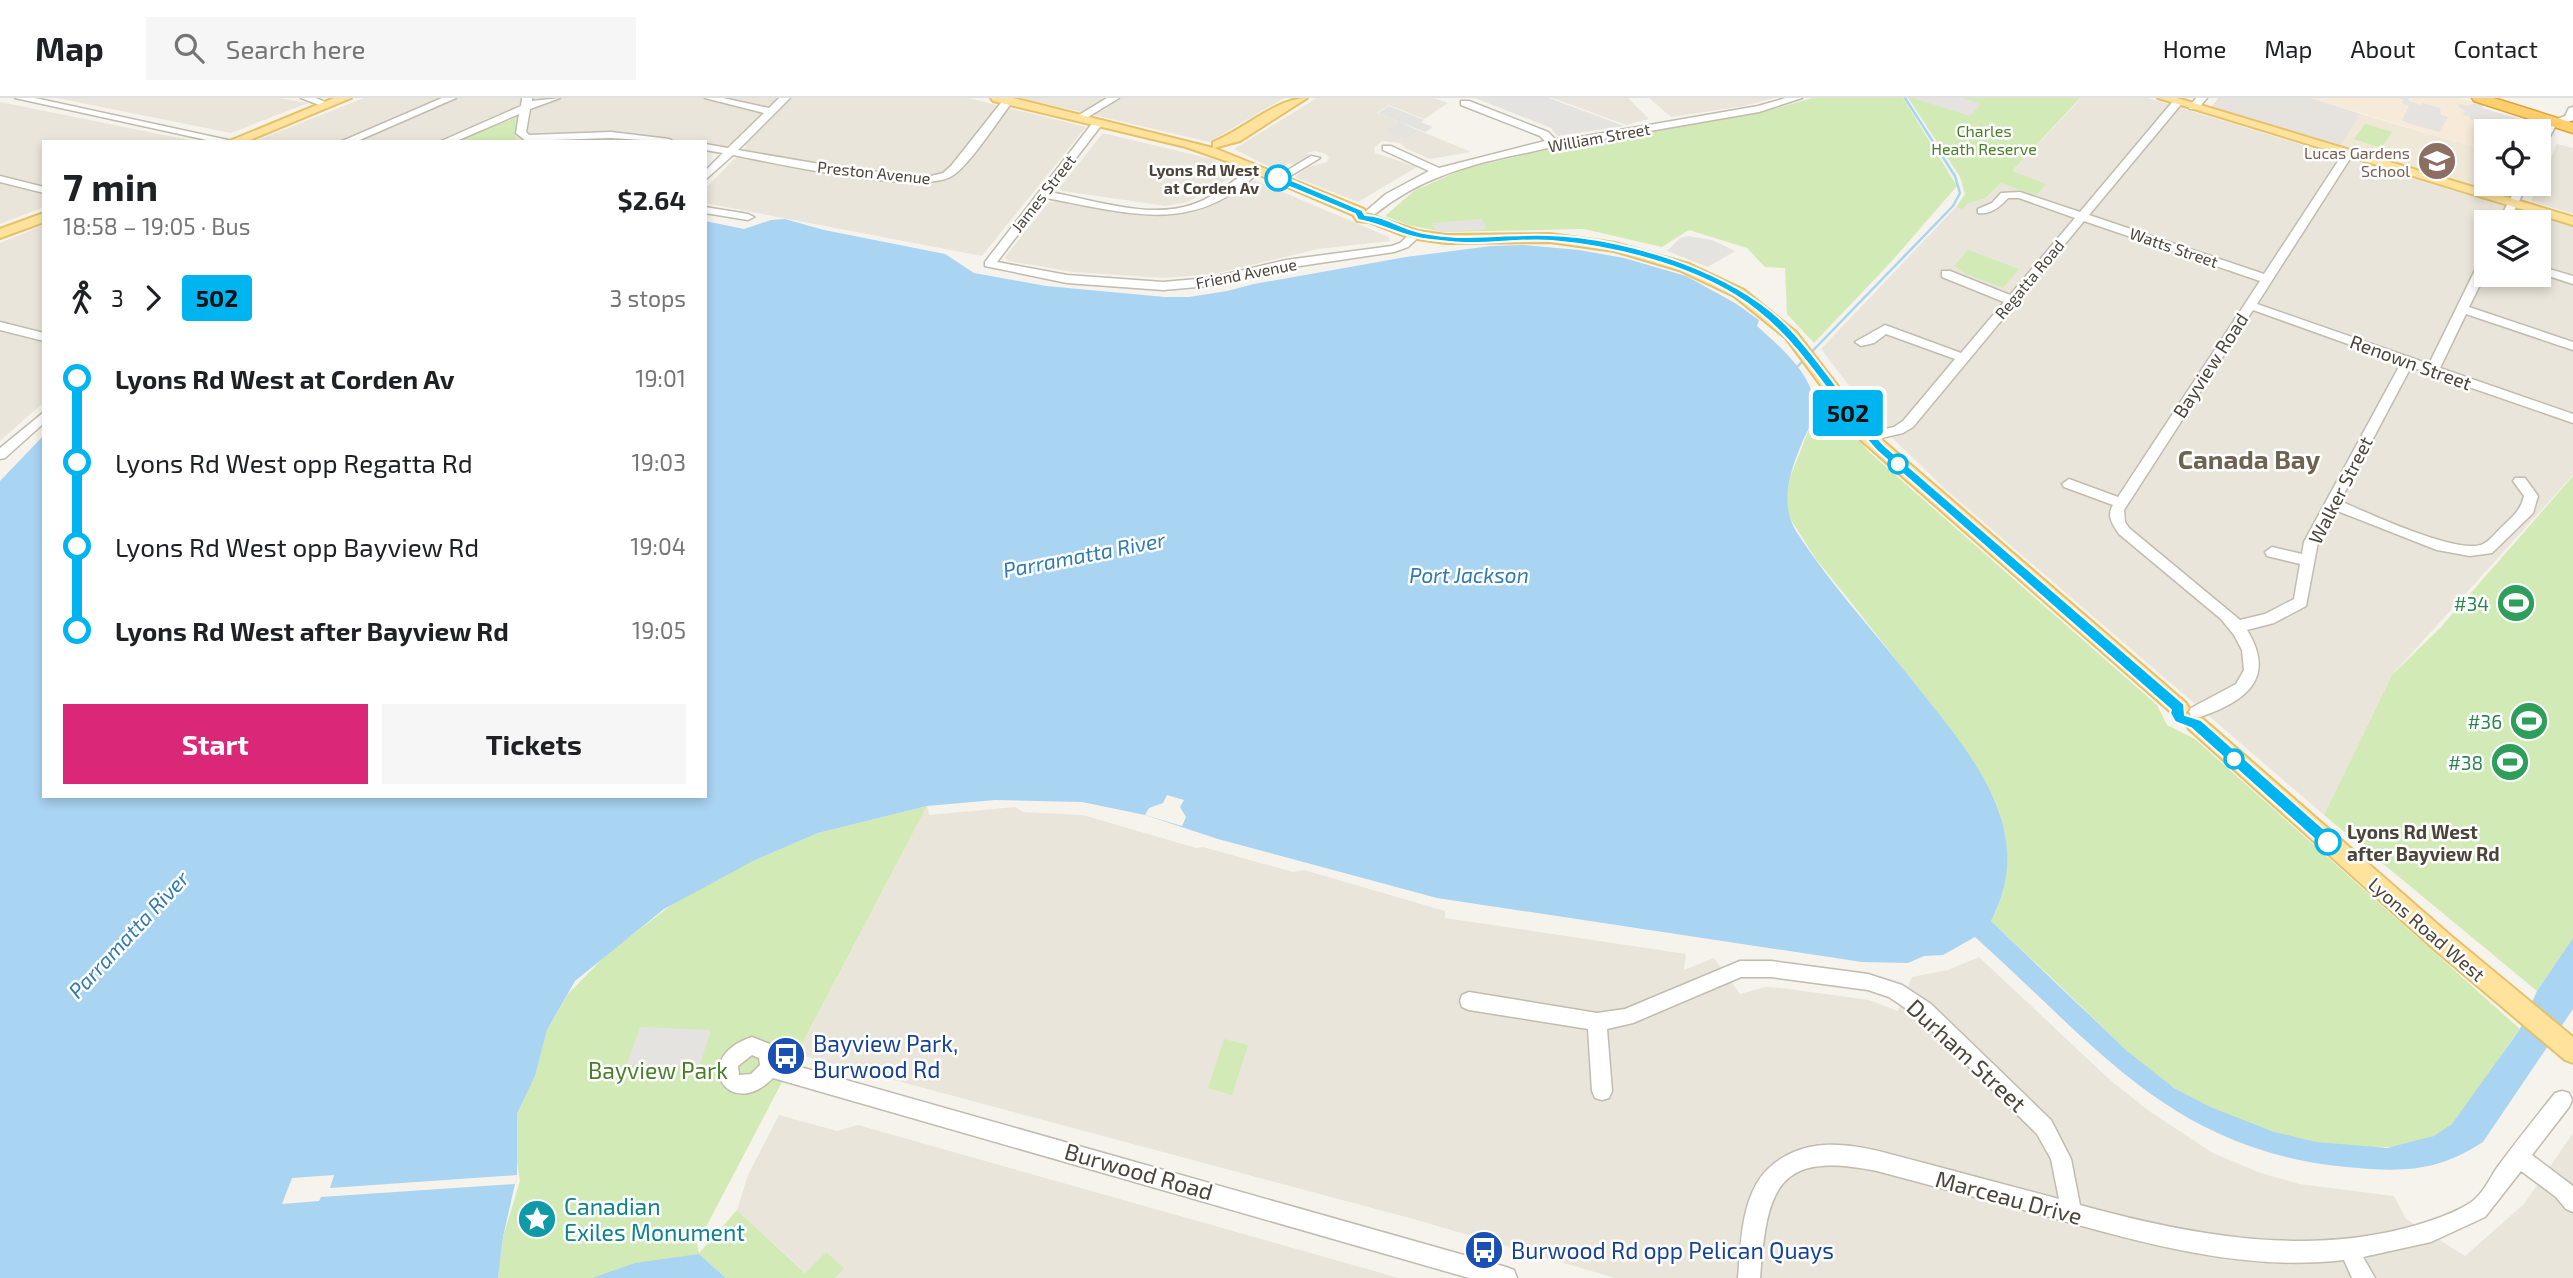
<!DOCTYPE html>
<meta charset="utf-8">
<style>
:root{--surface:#fff;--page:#f6f6f6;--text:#202124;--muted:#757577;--line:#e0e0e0;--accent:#db2777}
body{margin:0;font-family:"Exo 2",sans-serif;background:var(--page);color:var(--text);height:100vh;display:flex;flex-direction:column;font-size:26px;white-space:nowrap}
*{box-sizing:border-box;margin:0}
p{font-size:23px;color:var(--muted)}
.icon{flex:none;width:38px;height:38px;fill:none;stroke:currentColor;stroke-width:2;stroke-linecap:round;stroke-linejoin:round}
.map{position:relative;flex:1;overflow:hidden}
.details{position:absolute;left:42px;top:42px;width:665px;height:658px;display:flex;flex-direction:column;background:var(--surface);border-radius:0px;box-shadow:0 4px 10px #0003}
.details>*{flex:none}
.badge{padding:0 14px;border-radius:5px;font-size:24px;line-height:46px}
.tools{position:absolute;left:2474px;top:21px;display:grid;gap:14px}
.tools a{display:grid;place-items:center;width:77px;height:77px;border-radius:0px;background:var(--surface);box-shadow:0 4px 10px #0003;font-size:35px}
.map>.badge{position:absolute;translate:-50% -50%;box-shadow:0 0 0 4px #fff}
.legs{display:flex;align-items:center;gap:10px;height:77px;padding:0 21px;font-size:23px}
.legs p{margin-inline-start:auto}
.summary{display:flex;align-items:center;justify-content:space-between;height:119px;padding:0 21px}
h1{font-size:38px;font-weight:700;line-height:52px}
.primary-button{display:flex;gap:14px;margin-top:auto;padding:14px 21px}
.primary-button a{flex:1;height:80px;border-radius:0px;background:var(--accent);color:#fff;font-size:28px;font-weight:700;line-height:80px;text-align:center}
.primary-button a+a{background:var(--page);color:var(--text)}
ul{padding:0 21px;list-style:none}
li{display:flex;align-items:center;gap:24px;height:84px;font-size:26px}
li i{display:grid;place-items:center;width:10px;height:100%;margin:0 9px;background:currentColor}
li i::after{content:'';width:18px;height:18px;margin:-9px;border:5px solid;border-radius:50%;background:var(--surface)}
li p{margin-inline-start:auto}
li:first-child i{background:linear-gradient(#0000 50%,currentColor 0)}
li:last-child i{background:linear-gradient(currentColor 50%,#0000 0)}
header{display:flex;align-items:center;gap:42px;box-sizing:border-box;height:98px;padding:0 35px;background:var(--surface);border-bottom:2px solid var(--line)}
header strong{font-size:33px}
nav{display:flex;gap:38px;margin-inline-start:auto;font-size:24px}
.search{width:490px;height:63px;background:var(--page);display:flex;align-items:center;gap:18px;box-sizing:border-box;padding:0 24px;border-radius:0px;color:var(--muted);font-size:26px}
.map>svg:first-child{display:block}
.residential{fill:#eae5da;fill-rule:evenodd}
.commercial{fill:#f7ead8}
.industrial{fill:#e6e2dd}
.education{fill:#efe8d6}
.green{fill:#d2eab5}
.parking{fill:#e5e3e0}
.water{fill:#a9d4f2}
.pier{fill:#f6f3ec}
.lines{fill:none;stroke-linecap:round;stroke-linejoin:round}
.stream{stroke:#a9d4f2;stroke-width:2.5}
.minor-casing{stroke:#c2bbae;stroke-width:3}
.major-casing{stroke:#e6c16a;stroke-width:4}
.highway-casing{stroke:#e0a43c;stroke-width:3}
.minor{fill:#fff;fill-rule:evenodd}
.major{fill:#ffe39c;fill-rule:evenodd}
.highway{fill:#ffcf6e;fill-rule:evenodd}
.line-1{fill:#00b5ef;stroke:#fff;stroke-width:2}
.stop-1-dot{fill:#fff;stroke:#00b5ef;stroke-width:3.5}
.labels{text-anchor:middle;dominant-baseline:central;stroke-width:5;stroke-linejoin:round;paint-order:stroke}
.far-park-label{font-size:16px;fill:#4a7f2a;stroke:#fff}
.far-street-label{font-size:16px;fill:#4b4439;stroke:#fff}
.far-education-label{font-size:16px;fill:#785e54;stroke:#fff;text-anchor:end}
.far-stop-label{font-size:16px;font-weight:bold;fill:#4b4439;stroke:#fff;text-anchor:end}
.street-label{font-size:19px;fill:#4b4439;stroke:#fff}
.leisure-label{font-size:19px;fill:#27864d;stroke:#fff;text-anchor:end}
.stop-label{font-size:19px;font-weight:bold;fill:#4b4439;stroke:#fff;text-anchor:start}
.water-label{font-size:21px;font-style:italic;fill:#2e7ab2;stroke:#fff}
.near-transit-label{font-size:23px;fill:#164399;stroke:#fff;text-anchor:start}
.near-street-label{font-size:23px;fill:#4b4439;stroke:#fff}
.near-park-label{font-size:23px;fill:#4a7f2a;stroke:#fff}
.near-culture-label{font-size:23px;fill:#0d838f;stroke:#fff;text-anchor:start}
.district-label{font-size:26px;font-weight:bold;fill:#6e6250;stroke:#fff}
</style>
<header>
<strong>Map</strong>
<div class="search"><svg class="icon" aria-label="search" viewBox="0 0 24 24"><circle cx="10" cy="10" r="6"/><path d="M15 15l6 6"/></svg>Search here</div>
<nav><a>Home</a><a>Map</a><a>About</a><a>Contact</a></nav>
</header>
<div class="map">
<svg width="2573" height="1180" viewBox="0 0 2573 1180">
<rect width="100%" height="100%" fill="#f6f3ec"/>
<path class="residential" d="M57,0H279L308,5L231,35Z
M364,0H968L1086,29L982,158L705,105V91L747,48L729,46L719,56L705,54V44H516L514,20L452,44H253Z
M1022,0H1284L1209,44Z
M1317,0H1434L1448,5L1424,21L1389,7L1377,15L1471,54L1430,61L1405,50L1400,45L1382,43L1374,50L1375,55L1417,69L1358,104L1295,79L1308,69L1327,64L1329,59L1326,56L1315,53L1307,55L1310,57L1295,67L1290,65L1276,72L1234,51Z
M1553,0H1628L1649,21L1626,27Z
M1649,0H1774L1744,8L1671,19Z
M2081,0H2148L2573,129V377L2392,577L2324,717L1944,390L1879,327L1821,251L1956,109L1987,100ZM2487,124H2539V177H2487Z
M0,4L199,44H44V109L0,126Z
M1103,35L1212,61L1239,75L1188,104L1166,108L1062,93L1059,90Z
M2557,46L2573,50V116L2531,103Z
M1254,82L1389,139L1390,143L1318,151L1214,176L1164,180L1073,174L1008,163L1005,159L1048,105L1055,103L1141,118H1171L1198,113Z
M44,127V304L0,343V145Z
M927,708L929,717L1015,709L1023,714L1083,717L1196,750L1203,749L1293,774L1304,772L1445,813V820L1686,856L1684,872L1714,860L1740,896L1766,889L1781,890L1869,902L1898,913L1912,879L1948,872L1979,859L2109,981L2149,1013L2213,1055L2258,1074L2299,1086L2394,1098L2406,1121L2465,1158L2524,1106L2573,1035V1180H1615L1417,1122L797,956Z
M779,1017L837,1033L858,1027L1399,1180H811L737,1112L748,1077Z"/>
<path class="commercial" d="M2311,0H2460L2483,7L2482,10L2541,27L2538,33H2487V53Z"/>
<path class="industrial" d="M2218,0H2311L2361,16L2340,48L2211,10Z"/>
<path class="education" d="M2361,16L2487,53V86H2502L2497,96L2340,48Z"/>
<path class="green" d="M1813,0H1903L1957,88L1891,164L1814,245L1787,216L1785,170L1765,169L1747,150L1689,132L1662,149L1584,131L1443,134L1408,127L1385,118L1414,93L1463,71L1571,46L1773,11Z
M1908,0H2080L2012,73L2046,86L2036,97L2001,85L1986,100L1967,106L1963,111L1956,109L1965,96L1960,79Z
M515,20L516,44H452Z
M2365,26L2392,34L2381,50L2354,41Z
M1968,152L2019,171L2003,190L1964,175L1954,168Z
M1817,289L1868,353L2157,607L2167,627L2195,641L2520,931C2493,963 2473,1019 2434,1038C2404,1053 2367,1050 2335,1047C2279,1040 2219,1020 2171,988C2139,967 2111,938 2084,911C2053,881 2022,852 1991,823C2011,786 2012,745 1996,705C1981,669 1944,622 1919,591C1885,547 1851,504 1816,461L1789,419L1786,401L1791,377L1815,316Z
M2573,378V840L2537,893L2324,717L2392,577L2441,529Z
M927,708L697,1146L699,1155L737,1112L805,1175L826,1154L844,1170L835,1180H726L699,1156L608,1180H498L503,1139L520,1083L517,1065V1016L535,978L547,932L568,896L607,856L682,799L753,763L818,735Z
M1224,941L1248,947L1232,997L1208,990Z"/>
<path class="parking" d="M1475,0H1549L1624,28L1557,38L1551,30Z
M1913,0H1963L1981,6L1970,18Z
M2399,0H2408L2409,3L2420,7L2423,5L2440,10L2441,17L2448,19L2439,34L2407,25L2402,22L2409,8L2402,5L2404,2Z
M2475,5L2483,7L2482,10L2541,27L2538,33H2521L2504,28L2502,31L2470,21V19L2463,17L2465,12L2458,9L2460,6L2467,8Z
M1389,8L1424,22L1421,24L1433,29L1425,34L1400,24L1418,33L1406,41L1392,36L1387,33L1399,24L1378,15Z
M1482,121L1487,131L1443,134L1436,133L1431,125Z
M1688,138L1712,142L1735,153L1708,169L1667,153L1680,140Z
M640,929L711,932L699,969L627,966Z"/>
<path class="water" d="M785,121L824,132L945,156L974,175L1046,188L1165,199H1189L1227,193L1254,186L1406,159L1491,148L1523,147L1579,152L1624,160L1686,178L1735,205L1759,222L1757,228C1780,249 1812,275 1815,308C1816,319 1810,328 1805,338C1792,367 1778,404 1796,433C1832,489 1880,540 1920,592C1974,660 2038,734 1991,823L2127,953L2174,990L2210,1009L2274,1034L2316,1044L2387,1050L2434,1038L2452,1026L2520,931L2537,893L2573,840V911L2483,1044C2435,1075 2401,1074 2346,1069C2171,1052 2096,947 1975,839L1943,857L1924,858L1908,865L1862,864L1437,800L1218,741L1145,717L1082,704L995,702L927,708L818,735L753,763L664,811L575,883L547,932L535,978L517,1016V1077L503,1139L498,1180H0V383L44,337V698H705V123L744,131L771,122Z
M699,1156L726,1180H592L635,1165Z"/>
<path class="pier" d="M1167,697L1184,702L1180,709L1186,719L1182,728L1145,717L1149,710L1163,705Z
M334,1077L330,1090L517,1077L515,1086L321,1099L319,1103L282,1106L292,1080Z"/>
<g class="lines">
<path class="stream" d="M1798,268L1953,108L1960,95L1955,78L1905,0"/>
<g class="minor-casing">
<path id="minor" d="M15,0H35L237,44H216Z
M301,0H316L332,7L327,10Z
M442,0H456L355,44H340Z
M522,0H532V3L560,0L530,11L526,34L529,37L611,34L669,41L674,44L611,40L526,43L516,35L519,16L454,44H439L521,8Z
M705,0H723L769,10L779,0H790L738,52L831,68L905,77L931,78L943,75L951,68L1004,1L1013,3C998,22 970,67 952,78C919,98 775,65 733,57L705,82V73L723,55L705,52V46L728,50L764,15Z
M1107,0H1119L1083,22L1074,20Z
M1786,0H1802L1759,14L1569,47C1554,47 1541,52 1526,55C1470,66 1420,80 1375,116L1365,114L1386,96L1429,73L1383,52V48H1391L1439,70L1545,43L1540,38L1461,7V3H1469L1548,34L1555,41H1569L1758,8Z
M2196,0H2207L2198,11H2190L2189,9Z
M2174,2L2183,4L2089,117L2264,176L2344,54H2352L2353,56L2257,206L2429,266L2481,160L2487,157V173L2469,209L2573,244V252L2466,216L2440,270L2573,316V325L2411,269L2340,403C2366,414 2459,458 2483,446C2490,443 2497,433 2503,428C2513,418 2521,412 2524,398L2513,383L2515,380H2525L2538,398L2533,415L2492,455L2470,458L2437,452L2335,412L2318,444L2306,508L2274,525L2247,532C2278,582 2243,605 2197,620L2191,618L2189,614L2191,610L2236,586L2244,572L2242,552L2234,537L2221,521L2119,436C2113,427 2106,418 2113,407L2064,389L2062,386L2069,381L2118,399L2260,183L2084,123L1913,329L1903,335L1868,343L1863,342V336L1894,329L1903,323L1955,261L1886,236L1874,245L1861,248L1855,244L1885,227L1961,255L2004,204L1942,179V173H1950L2010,197L2075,120L2019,100H2008C2000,109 1990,117 1978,115V111L1992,105L2001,95L2020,94L2080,114ZM2253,212L2401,265L2304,444L2302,456L2272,449L2265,454L2267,458L2300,466L2294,501L2265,516L2240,522L2129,430L2125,424L2124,412Z
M2573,9V22L2555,29L2547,44H2539L2547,25L2565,18L2569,10Z
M1098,22L1103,25L1050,94C1094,102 1150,122 1194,106C1216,98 1234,82 1253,69L1262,71C1195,139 1128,115 1046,100L997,164L1067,177L1163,184L1209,180L1286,162L1392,148L1400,145L1411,135L1421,137L1408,149L1394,154L1286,170L1209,188L1163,192L1067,185L985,168V164L1094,23Z
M1311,58L1320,60L1282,83L1273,81Z
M0,78L44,89V95L0,84Z
M2518,86H2528L2508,124H2498Z
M705,109L748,116L754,119L748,122L705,115Z
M2539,168L2573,178V186L2539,175Z
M0,224L44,235V243L0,232Z
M44,314V325L5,360L0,361V350Z
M1740,863H1771L1868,876L1902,887L1931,906L2051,1022L2071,1061L2080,1107C2186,1136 2299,1158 2406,1130C2428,1124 2451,1117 2470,1105C2482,1097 2489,1082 2496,1071C2515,1045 2535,1020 2555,995L2562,993L2569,995L2572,1002L2569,1009L2532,1057L2573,1088V1114L2566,1111L2556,1099L2521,1073L2485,1119L2431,1144L2363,1159L2375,1180H2352L2344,1162C2244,1174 2142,1145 2046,1118C1990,1103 1933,1088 1877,1073C1776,1052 1767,1091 1760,1180H1738C1741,1144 1741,1095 1770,1069C1784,1056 1805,1048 1824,1047C1858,1045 1892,1057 1924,1065C1969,1077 2014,1089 2059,1101L2051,1061L2037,1036L1917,918L1889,899L1868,892L1771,879H1741L1633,925L1607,931L1612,993L1609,1000L1602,1002L1595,1000L1592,993L1588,931L1469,912L1462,909L1460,903L1462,897L1469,894L1597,915L1625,911Z
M752,939L775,948L779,963L1506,1169L1514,1172L1517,1180H1469L773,980C729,1025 688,960 752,939ZM752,957L759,960L760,967L751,976L739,977L738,968Z"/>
</g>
<g class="major-casing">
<path id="major" d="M334,0H351L245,44H227Z
M991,0H1013L1213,50V44C1243,32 1277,0 1307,0L1240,43L1214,50L1364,111L1367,116L1418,133L1446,137L1550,136L1615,145L1689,166L1744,192L1796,234L1874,335L2186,605L2189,610L2186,615L2179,618L2172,615L1862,343L1786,240L1734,198L1679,172L1614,153L1550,144L1446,145L1410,140L1369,124L1357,123L1353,117L1229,64L1186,49L993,3Z
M2158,0H2177L2573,119V127Z
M44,115V124L0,140V131Z
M2196,618L2203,621L2451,838L2573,939V965L2565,962L2435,852L2189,631L2186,626L2189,621Z"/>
</g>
<g class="highway-casing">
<path id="highway" d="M2472,0H2494L2573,25V35L2474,3Z"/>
</g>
<use href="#minor" class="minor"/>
<use href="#major" class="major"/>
<use href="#highway" class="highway"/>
</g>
<path class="line-1" d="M1275,78H1282L1362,112L1365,117C1383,117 1399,129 1416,133C1428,137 1445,138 1458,139C1488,139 1518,136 1548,137C1628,139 1741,175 1795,236C1827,272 1852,313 1885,348L2184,606L2185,617L2201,622L2333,739L2335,744L2333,748H2322L2191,630L2175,624L2170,615L2171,612L1877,353C1835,308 1805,250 1756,212C1703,170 1619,149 1552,143C1518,140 1484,148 1451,144C1439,143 1426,142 1414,139C1395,135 1378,125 1358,122L1355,116L1275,83Z"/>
<defs>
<g id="school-disc" transform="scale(2.0125)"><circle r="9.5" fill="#8d6e63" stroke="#fff"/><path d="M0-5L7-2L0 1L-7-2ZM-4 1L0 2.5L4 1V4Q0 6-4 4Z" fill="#fff"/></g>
<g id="stadium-disc" transform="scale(2.0125)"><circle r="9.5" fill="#2e9e5b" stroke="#fff"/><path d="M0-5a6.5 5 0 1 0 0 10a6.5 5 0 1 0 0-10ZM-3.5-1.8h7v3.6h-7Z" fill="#fff"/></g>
<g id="bus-disc" transform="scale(2.0125)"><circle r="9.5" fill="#1a4fb4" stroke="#fff"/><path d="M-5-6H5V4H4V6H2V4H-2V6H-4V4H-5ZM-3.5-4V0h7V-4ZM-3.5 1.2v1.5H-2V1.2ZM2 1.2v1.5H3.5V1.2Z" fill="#fff"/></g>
<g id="sight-disc" transform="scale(2.0125)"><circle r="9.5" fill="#0f9aa8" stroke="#fff"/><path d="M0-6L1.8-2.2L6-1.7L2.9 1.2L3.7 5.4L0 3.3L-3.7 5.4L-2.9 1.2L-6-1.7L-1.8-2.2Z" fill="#fff"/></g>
</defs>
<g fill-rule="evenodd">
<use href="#school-disc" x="2437" y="63"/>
<use href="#stadium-disc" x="2516" y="505"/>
<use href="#stadium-disc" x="2529" y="623"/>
<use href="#stadium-disc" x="2510" y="664"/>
<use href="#bus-disc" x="786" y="958"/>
<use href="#sight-disc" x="537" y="1121"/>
<use href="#bus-disc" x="1484" y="1152"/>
</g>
<g class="stop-1-dot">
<circle cx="1278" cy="80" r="12"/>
<circle cx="1898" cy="366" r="9"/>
<circle cx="2234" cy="661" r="9"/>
<circle cx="2328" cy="744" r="12"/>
</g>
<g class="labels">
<g class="far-park-label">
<text x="1984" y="32">Charles<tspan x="1984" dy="18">Heath Reserve</tspan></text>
</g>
<g class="far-street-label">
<text transform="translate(1599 39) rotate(-10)">William Street</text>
<text transform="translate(874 74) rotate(6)">Preston Avenue</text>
<text transform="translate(1043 95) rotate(-52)">James Street</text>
<text transform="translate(2174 149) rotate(19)">Watts Street</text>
<text transform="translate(1246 175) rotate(-11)">Friend Avenue</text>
<text transform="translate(2029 181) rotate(-50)">Regatta Road</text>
</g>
<g class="far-education-label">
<text x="2410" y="54">Lucas Gardens<tspan x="2410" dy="18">School</tspan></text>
</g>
<g class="far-stop-label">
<text x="1259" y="71">Lyons Rd West<tspan x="1259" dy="18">at Corden Av</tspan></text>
</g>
<g class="street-label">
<text transform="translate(2411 264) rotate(20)">Renown Street</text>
<text transform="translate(2210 267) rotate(-57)">Bayview Road</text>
<text transform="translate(2340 392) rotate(-63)">Walker Street</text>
<text transform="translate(2427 831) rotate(41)">Lyons Road West</text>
</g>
<g class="leisure-label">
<text x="2489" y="505">#34</text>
<text x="2502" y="623">#36</text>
<text x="2483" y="664">#38</text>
</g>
<g class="stop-label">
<text x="2347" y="733">Lyons Rd West<tspan x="2347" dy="22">after Bayview Rd</tspan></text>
</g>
<g class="water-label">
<text transform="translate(1084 456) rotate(-11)">Parramatta River</text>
<text x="1469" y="476">Port Jackson</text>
<text transform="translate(128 836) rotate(-47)">Parramatta River</text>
</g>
<g class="near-transit-label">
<text x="813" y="945">Bayview Park,<tspan x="813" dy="26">Burwood Rd</tspan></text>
<text x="1511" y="1152">Burwood Rd opp Pelican Quays</text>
</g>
<g class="near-street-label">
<text transform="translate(1967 957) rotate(43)">Durham Street</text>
<text transform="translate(1139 1073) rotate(16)">Burwood Road</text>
<text transform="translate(2009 1099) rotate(15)">Marceau Drive</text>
</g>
<g class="near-park-label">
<text x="658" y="972">Bayview Park</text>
</g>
<g class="near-culture-label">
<text x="564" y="1108">Canadian<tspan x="564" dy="26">Exiles Monument</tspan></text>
</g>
<g class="district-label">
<text x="2249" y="360">Canada Bay</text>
</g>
</g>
</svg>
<div class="tools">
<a><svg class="icon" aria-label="locate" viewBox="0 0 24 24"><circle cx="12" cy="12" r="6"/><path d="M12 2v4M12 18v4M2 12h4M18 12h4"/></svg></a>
<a><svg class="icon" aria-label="layers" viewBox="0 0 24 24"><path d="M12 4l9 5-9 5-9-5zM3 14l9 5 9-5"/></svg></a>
</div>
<b class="badge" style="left:1848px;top:315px;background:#00b5ef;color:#111">502</b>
<section class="details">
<div class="summary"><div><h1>7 min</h1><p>18:58 – 19:05 · Bus</p></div><b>$2.64</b></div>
<div class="legs"><svg class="icon" aria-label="walk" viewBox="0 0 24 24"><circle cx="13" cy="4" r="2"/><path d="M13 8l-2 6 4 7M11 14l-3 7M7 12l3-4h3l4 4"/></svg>3<svg class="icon" aria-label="forward" viewBox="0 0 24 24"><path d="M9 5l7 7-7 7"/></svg><b class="badge" style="background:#00b5ef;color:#111">502</b><p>3 stops</p></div>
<ul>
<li><i style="color:#00b5ef"></i><b>Lyons Rd West at Corden Av</b><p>19:01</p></li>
<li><i style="color:#00b5ef"></i><span>Lyons Rd West opp Regatta Rd</span><p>19:03</p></li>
<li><i style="color:#00b5ef"></i><span>Lyons Rd West opp Bayview Rd</span><p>19:04</p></li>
<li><i style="color:#00b5ef"></i><b>Lyons Rd West after Bayview Rd</b><p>19:05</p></li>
</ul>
<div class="primary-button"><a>Start</a><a>Tickets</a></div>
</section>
</div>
